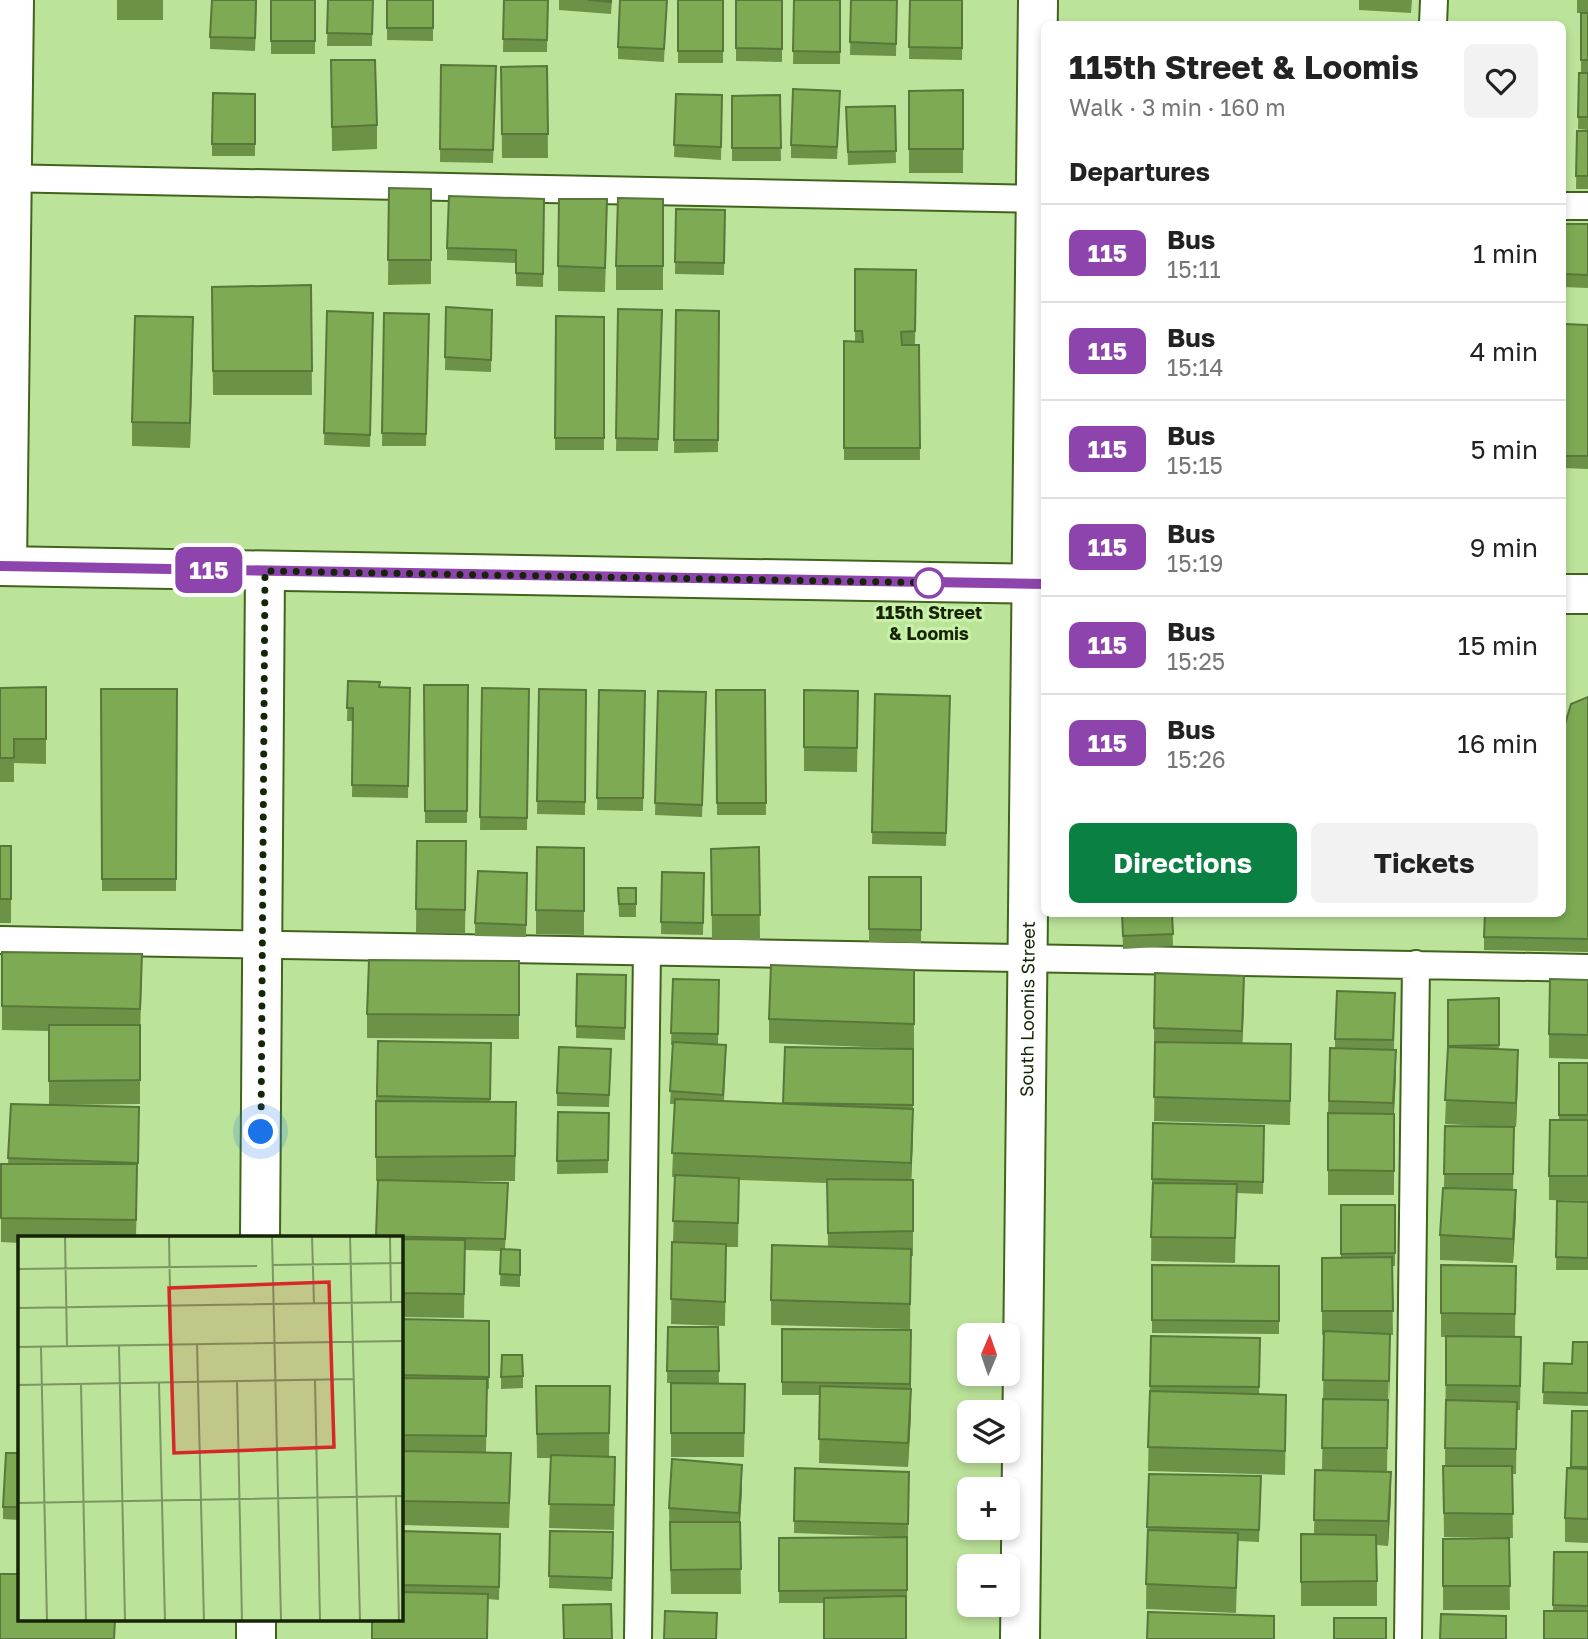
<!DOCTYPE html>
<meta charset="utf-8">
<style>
:root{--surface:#fff;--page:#f2f2f2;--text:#222;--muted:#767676;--line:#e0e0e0;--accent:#0b8043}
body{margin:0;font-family:"Golos Text",sans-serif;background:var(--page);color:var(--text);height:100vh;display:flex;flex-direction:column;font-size:26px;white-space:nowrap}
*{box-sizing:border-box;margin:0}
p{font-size:23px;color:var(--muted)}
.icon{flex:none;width:38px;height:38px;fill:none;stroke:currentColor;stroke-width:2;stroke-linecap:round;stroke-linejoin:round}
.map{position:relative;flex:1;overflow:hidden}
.details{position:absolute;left:1041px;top:21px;width:525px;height:896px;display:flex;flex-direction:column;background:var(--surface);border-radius:10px;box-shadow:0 4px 10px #0003}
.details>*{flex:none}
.badge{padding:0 14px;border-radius:10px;font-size:24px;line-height:46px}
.needle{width:46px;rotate:2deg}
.tools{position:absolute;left:957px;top:1323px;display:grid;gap:14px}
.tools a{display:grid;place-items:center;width:63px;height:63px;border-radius:10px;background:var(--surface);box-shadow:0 4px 10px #0003;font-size:35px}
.you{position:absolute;width:35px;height:35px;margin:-18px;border:5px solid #fff;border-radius:50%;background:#1a73e8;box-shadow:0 0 0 10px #1a73e833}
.map>.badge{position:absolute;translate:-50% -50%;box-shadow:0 0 0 4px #fff}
h2{padding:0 28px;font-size:26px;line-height:63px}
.round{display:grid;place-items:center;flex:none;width:74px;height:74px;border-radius:10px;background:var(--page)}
.head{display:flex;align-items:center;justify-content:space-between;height:119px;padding:0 28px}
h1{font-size:33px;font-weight:700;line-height:52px}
.action{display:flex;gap:14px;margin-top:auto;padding:14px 28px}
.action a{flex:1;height:80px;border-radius:10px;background:var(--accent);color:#fff;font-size:28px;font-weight:700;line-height:80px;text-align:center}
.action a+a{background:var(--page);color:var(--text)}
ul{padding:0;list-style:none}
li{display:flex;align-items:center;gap:21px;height:98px;padding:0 28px;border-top:2px solid var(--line)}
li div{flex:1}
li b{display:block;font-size:26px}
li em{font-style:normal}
li .badge{min-width:77px;font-weight:700;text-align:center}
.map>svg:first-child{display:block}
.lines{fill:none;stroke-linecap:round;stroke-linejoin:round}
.service-casing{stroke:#41631c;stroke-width:30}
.minor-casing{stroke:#41631c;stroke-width:42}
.tertiary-casing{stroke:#41631c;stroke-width:42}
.service{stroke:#fff;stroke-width:26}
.minor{stroke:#fff;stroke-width:38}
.tertiary{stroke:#fff;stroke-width:38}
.wall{fill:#6c9247}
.shaded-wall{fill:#58773a}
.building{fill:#7daa53;stroke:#58773a;stroke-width:2}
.line-casing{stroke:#fff;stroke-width:16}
.line{stroke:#8e44ad;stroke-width:10}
.walk{stroke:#162407;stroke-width:7;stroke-dasharray:0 12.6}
.stop-dot{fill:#fff;stroke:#8e44ad;stroke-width:3.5}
.labels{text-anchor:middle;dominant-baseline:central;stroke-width:6;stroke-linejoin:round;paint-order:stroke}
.stop-label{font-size:18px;font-weight:bold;fill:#162407;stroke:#c9f1a7}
.street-label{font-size:18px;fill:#162407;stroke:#c9f1a7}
.inset-road{fill:none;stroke:#7a975f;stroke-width:2}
.view{fill:#d62828;fill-opacity:0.15;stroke:#d62828;stroke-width:3.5}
.inset-edge{fill:none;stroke:#162407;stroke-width:3.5}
</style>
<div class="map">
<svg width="1588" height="1639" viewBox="0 0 1588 1639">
<rect width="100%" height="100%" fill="#bce39a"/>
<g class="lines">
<g class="service-casing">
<path id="service" d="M1433,24L1434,0
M0,178L1045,199
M1563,206H1588
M0,940L1588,968
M638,1639L647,952
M1408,1639L1416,964"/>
</g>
<g class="minor-casing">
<g id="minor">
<path d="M7,566L14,0"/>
<path d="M260,1238L265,571"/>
<path d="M256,1639V1620"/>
<path id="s1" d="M1020,1639L1038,0"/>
</g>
</g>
<g class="tertiary-casing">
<path id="tertiary" d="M0,566L1045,584
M1563,594H1588"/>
</g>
<use href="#service" class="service"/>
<use href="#minor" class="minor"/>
<use href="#tertiary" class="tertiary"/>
</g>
<path class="wall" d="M117,0H163V20H117Z
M257,0L255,51L210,49V37Z
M271,0H315V54H271Z
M328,0H373L372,46H327Z
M387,0H433V41L387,40Z
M504,0H548L547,52H503Z
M559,0H612L611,14L559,10Z
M667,0L664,62L618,59V47Z
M678,0H723V63H678Z
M736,0H782V62L736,61Z
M794,0H841L840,64H793Z
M851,0H897L896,56L850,55Z
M910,0H963L962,60L909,59Z
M1359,0H1412L1411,13L1359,10Z
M1577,0H1588V13H1577Z
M1581,13H1588V73L1581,72Z
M331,60L377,125V149L332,151Z
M441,65L496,66L493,163L440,162Z
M547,66L548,158H502L501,67Z
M1579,73H1588V130L1578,129Z
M963,90V173H909V91Z
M255,94V156H212V144Z
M676,94L722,95L721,160L674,157Z
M780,95L781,161H732V96Z
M840,103L837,159L791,158V145Z
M895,106L896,163L848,165L846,107Z
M1577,131H1588V189H1576Z
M389,188L431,189V284L388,285Z
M544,199L543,287L516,286V263L447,260V248Z
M663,199V290H616V266Z
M676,209L725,210L724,275L675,274Z
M607,224L605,292L558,291V266Z
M1563,224H1588V288L1563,287Z
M855,269L916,270L915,344H902L919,345L920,460H844V341H855Z
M311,285L312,395H213L212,287Z
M446,307L492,310L491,372L445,370Z
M618,309L662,310L658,451H616Z
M676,310L719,311L718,452L674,453Z
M327,311L373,313L370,447L324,445Z
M384,313L429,314L426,446H382Z
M556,316L604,317V450H555Z
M1565,324L1588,325V469L1563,468Z
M193,342L190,448L132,446V422Z
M348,681L380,687L410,688L408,798L352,797L353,721H347Z
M424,685H468L467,823H425Z
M46,687V764L14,763V782H0V688Z
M482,688L529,689L527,830H480Z
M101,689H177L176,891H102Z
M539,689L586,690L585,815L537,814Z
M599,690L645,691L643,811L597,810Z
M716,690H765L766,815H717Z
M804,690L858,715L857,772L804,771Z
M658,691L706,704L702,817L655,815Z
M875,694L950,696L946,846L872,844Z
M1588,697V952L1484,950V937L1563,914Z
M417,841L466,866L465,934L416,933Z
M0,846H11V923H0Z
M759,847L760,940H712L711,849Z
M584,848V935L536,934V910Z
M662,872L704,873L703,935L661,934Z
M527,873L526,937L475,936V923Z
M869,877H921V943L869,942Z
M618,888H636V917H619Z
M1122,914H1172L1173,946L1123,949Z
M2,952L142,978L140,1033V1104L54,1105L139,1107L136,1237L137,1238H19V1243L1,1242V1164H8L11,1104L49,1105V1031L2,1030Z
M519,961V1039L367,1038V1014Z
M914,970V1049L769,1043V1019Z
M577,974L626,975L625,1040L576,1038Z
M673,979L719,980L718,1044L726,1057L724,1101L783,1104L913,1049V1133L911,1180H913V1256H911L910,1329L771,1325V1300L828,1247L827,1183L739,1180L738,1247H726L725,1326L671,1324L672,1242H673L675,1177H672L675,1104H670L673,1045H671Z
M1588,980V1059L1549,1058V1034Z
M1395,993L1394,1050L1396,1074L1394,1114V1195H1328V1113L1330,1048H1335V1039Z
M1499,998V1050L1518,1075L1516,1127H1514L1513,1190L1516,1214L1513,1263L1440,1260V1235L1444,1188L1445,1126L1502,1127L1445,1124L1448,1047Z
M1244,1000L1242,1043L1291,1068L1290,1125L1154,1121L1155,1052H1154V1028Z
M378,1041L491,1043L490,1102L516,1126L515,1181H421L508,1196L505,1249L520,1250V1287L500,1286L501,1251L465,1250L464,1318L401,1317V1238H376L378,1181H376V1101Z
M611,1062L609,1107L557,1106V1093Z
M1559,1063H1588V1201L1549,1200V1176L1559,1120Z
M558,1112L609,1113L608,1173L557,1174Z
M1264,1126L1263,1194L1237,1193L1235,1263L1151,1261L1152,1179Z
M1557,1201L1588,1202V1270H1556Z
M1341,1205H1395V1266H1392L1393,1335H1390L1388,1406L1387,1472L1391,1496L1388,1546L1377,1545V1606H1301V1534H1314L1315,1470L1322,1471L1324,1335H1322V1258L1341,1257Z
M1152,1265L1279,1266V1334L1152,1333Z
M1516,1266L1515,1337L1521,1361L1520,1410H1517L1516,1474H1512L1513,1538L1444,1537L1443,1466H1445L1446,1337H1441V1313Z
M401,1319L489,1321V1389H487L486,1452L511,1477L509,1528L401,1525Z
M668,1327H718L719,1383H667Z
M782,1329L911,1330V1414L908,1467L819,1463L820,1395H782Z
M1151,1336L1260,1338L1259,1394L1286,1419L1285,1475L1148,1471Z
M1588,1342V1406L1543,1404L1544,1363L1572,1364Z
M523,1376V1388L501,1389V1377Z
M671,1383L745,1409L744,1457H671Z
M536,1386H610L609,1457L615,1481L614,1530L549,1528L551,1458H537Z
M1572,1411H1588V1543L1565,1542V1518L1571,1468Z
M19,1453V1520L3,1519V1507Z
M795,1468L909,1472L908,1537L794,1533Z
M1261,1476L1259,1542L1238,1541L1236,1613L1146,1609L1147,1527Z
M742,1489L740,1522L741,1594H671L669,1508Z
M401,1531L500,1534L499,1600L488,1599V1639H372L401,1620Z
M550,1531L613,1532L612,1591L549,1588Z
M907,1537V1603H779V1538Z
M1509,1538L1510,1610H1443V1539Z
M1554,1552H1588V1639L1553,1611Z"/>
<path class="shaded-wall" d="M193,317V342L190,448V423Z
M1244,976V1000L1242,1055V1031Z
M1396,1050V1074L1393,1127V1103Z
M1518,1050V1075L1516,1127V1103Z
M913,1109V1133L911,1187V1163Z
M1516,1190V1214L1513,1263V1239Z
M911,1330V1414L908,1467L910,1390Z
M1390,1334V1358L1389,1406V1381Z
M742,1465V1489L739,1537V1513Z
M1391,1472V1496L1388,1546V1521Z"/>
<path class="building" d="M212,0H256L255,38L210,37Z
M271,0H315V41H271Z
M328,0H373L372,34L327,33Z
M387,0H433V28H387Z
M504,0H548L547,40L503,39Z
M588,0H611V2Z
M620,0H667L664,49L618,47Z
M678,0H723V51H678Z
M736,0H782V49L736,48Z
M794,0H840V52L793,51Z
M851,0H897L896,44L850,42Z
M910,0H962V48L909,47Z
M1581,13H1588V60H1581Z
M331,60H375L377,125L332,127Z
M441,65L496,66L493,150L440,149Z
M547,66L548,134H502L501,67Z
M1579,73H1588V117H1578Z
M793,89L840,91L837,147L791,145Z
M963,90V149H909V91Z
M213,93L255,94V144H212Z
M676,94L722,95L721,147L674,145Z
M780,95L781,148H732V96Z
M895,106L896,151L848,152L846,107Z
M1577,131H1588V176H1576Z
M389,188L431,189V260H388Z
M449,196L544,199L543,274L516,273V250L447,248Z
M618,198L663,199V266H616Z
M559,199H607L605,268L558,266Z
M676,209L725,210L724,263L675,262Z
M1563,224H1588V275L1563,274Z
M855,269L916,270L915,331L901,332L902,345H919L920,448H844V341L863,342L862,331H855Z
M311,285L312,371H213L212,287Z
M446,307L492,310L491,360L445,357Z
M618,309L662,310L658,439L616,438Z
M676,310L719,311L718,440H674Z
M327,311L373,313L370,435L324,433Z
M384,313L429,314L426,434L382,433Z
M135,316L193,317L190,423L132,422Z
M556,316L604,317V438H555Z
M1565,324L1588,325V456H1563Z
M348,681L380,682L379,687L410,688L408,786L352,785L353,708H347Z
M424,685H468L467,811H425Z
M46,687V739H14V758H0V688Z
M482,688L529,689L527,818L480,817Z
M101,689H177L176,879H102Z
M539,689L586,690L585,802L537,801Z
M599,690L645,691L643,798H597Z
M716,690H765L766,803H717Z
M804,690L858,691L857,748L804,747Z
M658,691L706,692L702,805L655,803Z
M875,694L950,696L946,833L872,832Z
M1588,697V939L1484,937L1485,914H1563V731L1571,704Z
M417,841H466L465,910L416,909Z
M0,846H11V899H0Z
M537,847L584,848V911L536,910Z
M759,847L760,915H712L711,849Z
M478,871L527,873L526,925L475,923Z
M662,872L704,873L703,923L661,922Z
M869,877H921V930L869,929Z
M618,888H636V904H619Z
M1122,914H1172L1173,934L1123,936Z
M2,952L142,954L140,1009L2,1006Z
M369,960L519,961V1015L367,1014Z
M771,965L914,970V1024L769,1019Z
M1155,973L1244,976L1242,1031L1154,1028Z
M577,974L626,975L625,1028L576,1026Z
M673,979L719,980L718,1034L671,1033Z
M1550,979L1588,980V1035L1549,1034Z
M1337,991L1395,993L1393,1040L1335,1039Z
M1499,998V1045L1448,1046V1000Z
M49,1025H140V1080L49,1081Z
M378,1041L491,1043L490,1099L377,1096Z
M673,1042L726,1045L723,1095L670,1091Z
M1155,1042L1291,1044L1290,1101L1154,1097Z
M559,1047L611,1049L609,1095L557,1093Z
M785,1047L913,1049V1105L783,1103Z
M1448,1047L1518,1050L1516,1103L1445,1100Z
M1330,1048L1396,1050L1393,1103L1329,1101Z
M1559,1063H1588V1115H1559Z
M675,1099L913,1109L911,1163L672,1153Z
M376,1101L516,1102L515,1156L376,1157Z
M11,1104L139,1107L138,1163L8,1158Z
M558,1112L609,1113L608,1160L557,1161Z
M1328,1113L1394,1114V1171L1328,1170Z
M1550,1120H1588V1176H1549Z
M1153,1123L1264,1126L1263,1182L1152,1179Z
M1445,1126L1514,1127L1513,1174H1444Z
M1,1164H137L136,1220L1,1218Z
M675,1175L739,1178L738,1223L673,1221Z
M827,1179L913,1180V1231L828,1233Z
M378,1180L508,1183L505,1239L376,1236Z
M1153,1183L1237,1184L1235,1238L1151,1237Z
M1443,1188L1516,1190L1513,1239L1440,1235Z
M1557,1201L1588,1202V1258L1556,1257Z
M1341,1205H1395V1253L1341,1254Z
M48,1235L137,1237V1238H48Z
M401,1239L465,1240L464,1294L401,1293Z
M672,1242L726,1244L725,1302L671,1299Z
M772,1245L911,1249L910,1304L771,1300Z
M501,1249L520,1250V1275L500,1274Z
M1392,1257L1393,1311H1322V1258Z
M1152,1265L1279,1266V1321L1152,1320Z
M1441,1265L1516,1266L1515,1314L1441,1313Z
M401,1319L489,1321V1377L401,1375Z
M668,1327H718L719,1371H667Z
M782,1329L911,1330L910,1384L782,1382Z
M1324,1331L1390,1334L1389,1381L1323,1380Z
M1151,1336L1260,1338L1259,1387L1150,1386Z
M1446,1336L1521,1337L1520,1386L1446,1385Z
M1573,1342H1588V1393L1543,1392L1544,1363L1572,1364Z
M502,1355H522L523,1376L501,1377Z
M401,1378L487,1379L486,1436L401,1435Z
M671,1383L745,1384L744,1433H671Z
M536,1386H610L609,1433L537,1434Z
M820,1386L911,1389L908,1443L819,1439Z
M1150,1391L1286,1395L1285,1451L1148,1447Z
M1323,1399L1388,1400L1387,1448H1322Z
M1446,1400L1517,1402L1516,1449L1445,1448Z
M1572,1411H1588V1467H1571Z
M401,1451L511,1453L509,1503L401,1501Z
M6,1453H19V1507H3Z
M551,1455L615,1457L614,1505L549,1504Z
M672,1459L742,1465L739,1513L669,1508Z
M1443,1466H1512L1513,1514L1444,1513Z
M795,1468L909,1472L908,1524L794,1521Z
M1567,1468L1588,1469V1519L1565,1518Z
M1315,1470L1391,1472L1388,1521L1314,1520Z
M1149,1474L1261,1476L1259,1530L1147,1527Z
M670,1522H740L741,1569L671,1570Z
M1148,1530L1238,1533L1236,1588L1146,1584Z
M401,1531L500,1534L499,1587L401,1585Z
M550,1531L613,1532L612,1578L549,1576Z
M1301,1534L1376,1535L1377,1581L1301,1582Z
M907,1537V1590L779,1591V1538Z
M1509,1538L1510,1586H1443V1539Z
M1554,1552H1588V1606L1553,1605Z
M0,1574H19V1620H115L114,1639H0Z
M401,1592L488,1594L487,1639H372V1620H401Z
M906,1596V1639H824V1598Z
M611,1604L612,1639H564L563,1605Z
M665,1611L717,1613L716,1639H664Z
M1544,1611H1588V1639H1544Z
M1148,1612L1274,1616V1639H1147Z
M1441,1614L1506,1616V1639H1440Z
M1334,1618H1386V1639H1334Z"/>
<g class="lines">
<g class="line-casing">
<path id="line" d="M0,566L1045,584"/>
</g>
<use href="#line" class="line"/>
<path class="walk" d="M261,1132L265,571L940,583H929"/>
</g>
<circle class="stop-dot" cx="929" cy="583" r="14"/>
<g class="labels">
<g class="stop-label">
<text x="929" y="612">115th Street<tspan x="929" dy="21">&amp; Loomis</tspan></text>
</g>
<g class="street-label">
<text stroke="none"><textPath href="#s1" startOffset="630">South Loomis Street</textPath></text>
</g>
</g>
<g transform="translate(18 1236)">
<rect width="385" height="385" fill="#bce39a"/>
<path class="inset-road" d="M47,0L49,110M151,0L153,109M254,0L263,385M294,0L296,67M332,0L342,385M372,0L373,66M255,29L385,27M0,33L239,30M0,72L385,66M179,108L186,385M101,110L107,385M0,111L385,105M23,111L29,385M297,144L302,385M219,145L224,385M141,147L147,385M63,148L68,385M0,149L336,143M378,260L381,385M0,267L385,260"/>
<path class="view" d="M311,46L316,211L156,217L151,52Z"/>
<rect width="385" height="385" class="inset-edge"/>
</g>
</svg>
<div class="tools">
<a><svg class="needle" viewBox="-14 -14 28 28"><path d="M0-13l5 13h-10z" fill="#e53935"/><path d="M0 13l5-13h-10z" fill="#767676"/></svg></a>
<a><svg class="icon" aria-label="layers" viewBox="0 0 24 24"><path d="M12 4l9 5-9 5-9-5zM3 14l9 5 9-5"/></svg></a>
<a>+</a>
<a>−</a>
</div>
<div class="you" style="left:261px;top:1132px"></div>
<b class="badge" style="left:209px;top:570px;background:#8e44ad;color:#fff">115</b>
<section class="details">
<div class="head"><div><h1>115th Street &amp; Loomis</h1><p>Walk · 3 min · 160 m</p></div><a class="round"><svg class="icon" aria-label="heart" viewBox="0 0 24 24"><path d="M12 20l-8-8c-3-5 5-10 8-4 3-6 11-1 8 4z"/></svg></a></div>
<h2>Departures</h2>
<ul>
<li><span class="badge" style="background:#8e44ad;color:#fff">115</span><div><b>Bus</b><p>15:11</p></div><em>1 min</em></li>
<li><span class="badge" style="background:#8e44ad;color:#fff">115</span><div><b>Bus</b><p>15:14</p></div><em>4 min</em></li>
<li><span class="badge" style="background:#8e44ad;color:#fff">115</span><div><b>Bus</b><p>15:15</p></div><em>5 min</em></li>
<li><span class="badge" style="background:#8e44ad;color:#fff">115</span><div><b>Bus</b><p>15:19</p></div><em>9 min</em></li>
<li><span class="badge" style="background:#8e44ad;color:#fff">115</span><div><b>Bus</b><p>15:25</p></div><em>15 min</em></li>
<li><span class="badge" style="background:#8e44ad;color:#fff">115</span><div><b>Bus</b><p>15:26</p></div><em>16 min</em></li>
</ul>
<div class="action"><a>Directions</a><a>Tickets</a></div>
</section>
</div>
